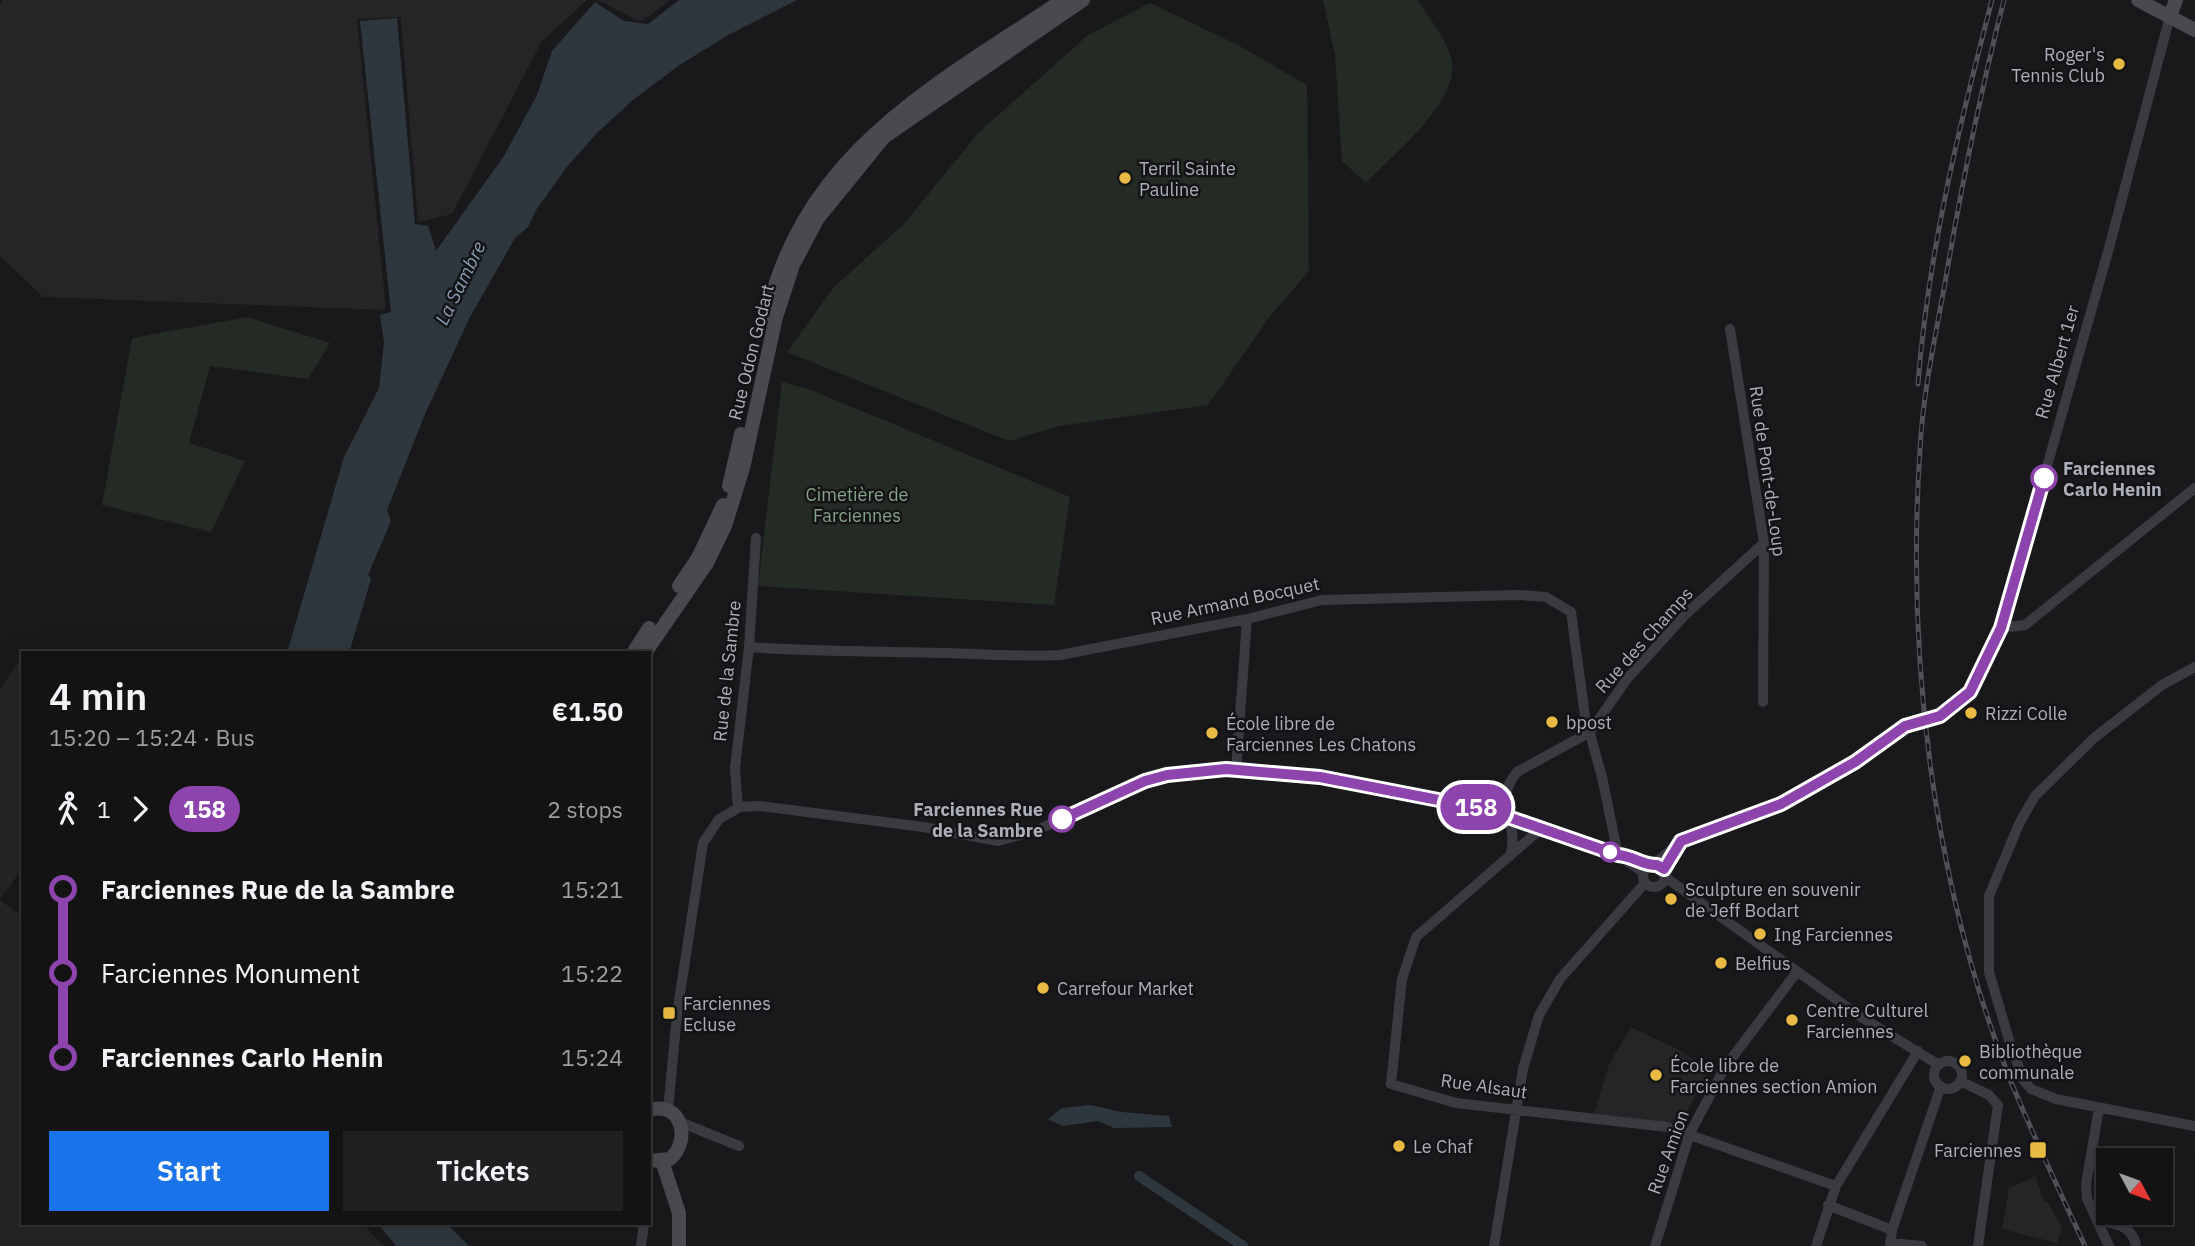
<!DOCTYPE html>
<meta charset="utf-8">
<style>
:root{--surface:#131314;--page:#202022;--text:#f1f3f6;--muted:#9d9ea0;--line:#323234;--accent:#1a73e8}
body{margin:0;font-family:"IBM Plex Sans",sans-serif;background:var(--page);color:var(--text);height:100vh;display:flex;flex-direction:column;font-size:26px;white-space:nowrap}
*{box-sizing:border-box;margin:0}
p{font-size:23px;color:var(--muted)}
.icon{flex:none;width:38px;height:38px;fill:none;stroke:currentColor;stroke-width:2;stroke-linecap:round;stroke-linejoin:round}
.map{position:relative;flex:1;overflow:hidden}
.drawer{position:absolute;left:21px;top:651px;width:630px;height:574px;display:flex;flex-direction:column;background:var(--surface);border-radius:0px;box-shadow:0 7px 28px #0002,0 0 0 2px var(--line)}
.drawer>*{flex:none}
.badge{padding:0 14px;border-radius:23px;font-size:24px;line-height:46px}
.needle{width:46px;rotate:131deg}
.controls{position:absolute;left:2096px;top:1148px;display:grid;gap:14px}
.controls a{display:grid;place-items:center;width:77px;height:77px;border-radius:0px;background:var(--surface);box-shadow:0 7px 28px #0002,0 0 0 2px var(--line);font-size:35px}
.map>.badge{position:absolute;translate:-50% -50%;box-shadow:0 0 0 4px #fff}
.legs{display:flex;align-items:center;gap:10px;height:77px;padding:0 28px;font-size:23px}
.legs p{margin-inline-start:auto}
.headline{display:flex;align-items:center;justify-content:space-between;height:119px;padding:0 28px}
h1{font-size:38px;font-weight:600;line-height:52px}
.primary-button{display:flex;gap:14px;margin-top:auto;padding:14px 28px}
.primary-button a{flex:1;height:80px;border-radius:0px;background:var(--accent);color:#fff;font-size:28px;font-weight:600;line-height:80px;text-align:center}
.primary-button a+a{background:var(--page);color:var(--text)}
ul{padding:0 28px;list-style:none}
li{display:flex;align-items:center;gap:24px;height:84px;font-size:26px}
li i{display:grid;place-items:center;width:10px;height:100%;margin:0 9px;background:currentColor}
li i::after{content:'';width:18px;height:18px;margin:-9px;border:5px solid;border-radius:50%;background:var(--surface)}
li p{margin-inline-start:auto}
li:first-child i{background:linear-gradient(#0000 50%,currentColor 0)}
li:last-child i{background:linear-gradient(currentColor 50%,#0000 0)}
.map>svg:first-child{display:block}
.built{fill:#252528}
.green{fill:#232b24}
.water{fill:#2f373e}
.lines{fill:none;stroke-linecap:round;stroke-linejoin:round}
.canal{stroke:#2f373e;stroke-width:10}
.street{stroke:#3a3b40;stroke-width:10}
.secondary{stroke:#484a50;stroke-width:14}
.rail-casing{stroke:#4f5157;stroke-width:5}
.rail{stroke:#141416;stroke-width:2.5;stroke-dasharray:8;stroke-linecap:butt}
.street-bridge{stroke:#3a3b40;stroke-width:10}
.line-1-casing{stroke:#fff;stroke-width:16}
.line-1{stroke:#8e44ad;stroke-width:10}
.poi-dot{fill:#e8ba43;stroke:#141416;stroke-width:2.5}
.stop-1-dot{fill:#fff;stroke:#8e44ad;stroke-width:3.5}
.labels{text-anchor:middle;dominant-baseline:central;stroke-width:5;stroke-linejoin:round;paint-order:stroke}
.poi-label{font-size:18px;fill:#acafba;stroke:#141416;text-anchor:start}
.street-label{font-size:18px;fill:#acafba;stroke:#141416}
.stop-label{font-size:18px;font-weight:bold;fill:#acafba;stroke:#141416;text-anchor:start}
.park-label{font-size:18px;fill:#84a388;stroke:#141416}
.water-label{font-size:19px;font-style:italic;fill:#859bb2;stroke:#141416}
</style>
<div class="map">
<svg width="2195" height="1246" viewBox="0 0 2195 1246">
<rect width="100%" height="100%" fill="#19191b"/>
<path class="built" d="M3,0H587L542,41L452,214L418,222L401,17L357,19L386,310L43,297L0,256V4Z
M598,0H670L641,22Z
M23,655V868L0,899V690Z
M0,900L23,917V1223H362L384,1246H0Z
M1631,1027L1679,1050L1710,1069L1680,1125L1594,1114L1609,1064Z
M2035,1176L2044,1202L2047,1201L2062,1228L2057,1243L2002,1229L2009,1188Z"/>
<path class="green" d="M1323,0H1418C1428,17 1446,38 1451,57C1463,100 1393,154 1366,183L1342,161L1335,55Z
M1150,3L1236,44L1307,85L1309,271L1271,315L1208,405L1059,426L1009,441L787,352L834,287L905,223L978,133L1088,35Z
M247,317L330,343L308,379L210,366L189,443L245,461L211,532L102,505L132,338Z
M782,382L811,390L1070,497L1054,605L758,586Z"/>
<path class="water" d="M679,0H797L728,35L678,66L633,100L597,133L566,168L536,210L528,227L515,238L469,319L425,414L387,510L391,521L368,575L371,579L349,653H287L344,457L379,388L384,342L380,315L391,312L360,21L397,18L415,224L428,226L436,251L504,156L537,95L552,51L595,2L624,21L648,24Z
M1090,1105L1122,1112L1169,1116L1172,1127L1114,1128L1098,1121L1063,1126L1048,1119L1062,1108Z
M377,1223H446L469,1246H396Z"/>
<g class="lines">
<path class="canal" d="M1139,1176L1243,1246"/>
<path class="street" d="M1730,329L1764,543L1763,702
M2001,628L2025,625L2195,488
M749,647C815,652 881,651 947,653C985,654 1022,657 1060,655L1247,619L1322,600L1519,595L1546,597L1571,612L1585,716L1602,777L1618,855
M2195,667L2162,685L2094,738L2035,796L2019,824L1989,896V972L2009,1040L2024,1081L2031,1089L2056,1099L2195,1126
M1940,716L1970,692L2001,628L2109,248L2170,16
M1236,770L1247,619
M738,808L735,768L749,647L756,538
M1543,827L1416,937L1402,979L1391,1084L1456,1103L1667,1127L1836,1186
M1510,856C1521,820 1490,805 1517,772L1590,732L1627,679L1686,614L1764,543
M1654,864L1681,841L1753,816L1813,788L1905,725
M1643 876a11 11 0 1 1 22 0a11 11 0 1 1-22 0Z
M1665,877L1861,1017L1939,1065
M1934 1075a14 14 0 1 1 28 0a14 14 0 1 1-28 0Z
M1960,1081L1989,1095L1998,1105L1978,1246
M2099,1108L2086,1184L2087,1199L2109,1246
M668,1110L677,1014L703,843L719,819L740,807L760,806L923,827L998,841L1035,831L1145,781L1167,775L1226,769L1320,777L1485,809L1618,855L1643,872
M680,1122L739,1146
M1828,1205L1892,1230
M2097,1220C2115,1223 2133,1226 2136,1246
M1890,1243L1922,1246
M641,1246L644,1223
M1494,1246L1523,1069L1539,1015L1560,979L1645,883
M1655,1246L1690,1133L1725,1067L1797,972
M1816,1246L1836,1186L1918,1051
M1890,1246L1892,1230L1941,1086"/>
<path class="secondary" d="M2138,0L2195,30
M2170,16L2176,0
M766,319C803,152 933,87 1063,0
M729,486L741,434
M679,586L698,558L723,505
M633,653L649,628
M645,653L707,563L725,526L743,468L776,317L793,265L818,218L884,137L1083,0
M649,1110C681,1100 692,1140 670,1159L649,1161
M662,1161L679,1213V1246"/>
<g class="rail-casing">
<path id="rail" d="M2004,0C1980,94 1961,188 1945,283C1935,338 1923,393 1920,449C1906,659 1933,885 2011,1082C2034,1137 2060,1192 2085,1246
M1918,384C1928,254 1959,126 1992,0"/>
</g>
<use href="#rail" class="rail"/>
<path class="street-bridge" d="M1905,725L1940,716"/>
</g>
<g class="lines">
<g class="line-1-casing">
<path id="line-1" d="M1062,819L1145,781L1167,775L1226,769L1320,777L1485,809L1618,855C1634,856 1641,865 1657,865L1664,869L1681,841L1781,804L1855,762L1905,726L1940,716L1970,692L2001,628L2044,478"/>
</g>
<use href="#line-1" class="line-1"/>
</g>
<g class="poi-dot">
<circle cx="2119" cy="64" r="7"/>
<circle cx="1125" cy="178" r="7"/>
<circle cx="1971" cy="713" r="7"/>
<circle cx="1552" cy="722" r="7"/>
<circle cx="1212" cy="733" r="7"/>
<circle cx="1671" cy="899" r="7"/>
<circle cx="1760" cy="934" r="7"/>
<circle cx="1721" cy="963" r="7"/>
<circle cx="1043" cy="988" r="7"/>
<rect x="662" y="1006" width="14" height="14" rx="3.5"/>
<circle cx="1792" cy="1020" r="7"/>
<circle cx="1965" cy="1061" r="7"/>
<circle cx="1656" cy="1075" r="7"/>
<circle cx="1399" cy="1146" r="7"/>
<rect x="2029" y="1141" width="18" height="18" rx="3.5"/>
</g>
<g class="stop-1-dot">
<circle cx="2044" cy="478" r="12"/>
<circle cx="1062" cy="819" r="12"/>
<circle cx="1610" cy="852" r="9"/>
</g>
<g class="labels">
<g class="poi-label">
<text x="2105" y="54" text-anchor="end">Roger's<tspan x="2105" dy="21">Tennis Club</tspan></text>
<text x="1139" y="168">Terril Sainte<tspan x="1139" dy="21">Pauline</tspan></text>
<text x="1985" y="713">Rizzi Colle</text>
<text x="1566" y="722">bpost</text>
<text x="1226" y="723">École libre de<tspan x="1226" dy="21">Farciennes Les Chatons</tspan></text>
<text x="1685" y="889">Sculpture en souvenir<tspan x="1685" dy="21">de Jeff Bodart</tspan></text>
<text x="1774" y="934">Ing Farciennes</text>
<text x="1735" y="963">Belfius</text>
<text x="1057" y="988">Carrefour Market</text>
<text x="683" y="1003">Farciennes<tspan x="683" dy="21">Ecluse</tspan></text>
<text x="1806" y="1010">Centre Culturel<tspan x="1806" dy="21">Farciennes</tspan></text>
<text x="1979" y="1051">Bibliothèque<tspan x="1979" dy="21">communale</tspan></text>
<text x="1670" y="1065">École libre de<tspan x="1670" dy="21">Farciennes section Amion</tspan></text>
<text x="1413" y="1146">Le Chaf</text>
<text x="2022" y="1150" text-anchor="end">Farciennes</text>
</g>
<g class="street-label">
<text transform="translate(751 352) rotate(-76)">Rue Odon Godart</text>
<text transform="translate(2057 362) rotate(-74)">Rue Albert 1er</text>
<text transform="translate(1768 471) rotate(82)">Rue de Pont-de-Loup</text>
<text transform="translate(1235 601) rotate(-12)">Rue Armand Bocquet</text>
<text transform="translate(1644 640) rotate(-48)">Rue des Champs</text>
<text transform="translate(727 671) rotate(-84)">Rue de la Sambre</text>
<text transform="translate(1484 1086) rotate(8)">Rue Alsaut</text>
<text transform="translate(1668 1152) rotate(-70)">Rue Amion</text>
</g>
<g class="stop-label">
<text x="2063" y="468">Farciennes<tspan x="2063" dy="21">Carlo Henin</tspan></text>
<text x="1043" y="809" text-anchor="end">Farciennes Rue<tspan x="1043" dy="21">de la Sambre</tspan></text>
</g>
<g class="park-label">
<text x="857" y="494">Cimetière de<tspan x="857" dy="21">Farciennes</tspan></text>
</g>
<g class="water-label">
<text transform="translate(460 283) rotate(-64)">La Sambre</text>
</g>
</g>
</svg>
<div class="controls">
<a><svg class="needle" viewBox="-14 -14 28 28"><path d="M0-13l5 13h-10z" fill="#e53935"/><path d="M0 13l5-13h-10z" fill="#9d9ea0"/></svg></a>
</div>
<b class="badge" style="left:1476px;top:807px;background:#8e44ad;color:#fff">158</b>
<section class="drawer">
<div class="headline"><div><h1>4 min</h1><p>15:20 – 15:24 · Bus</p></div><b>€1.50</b></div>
<div class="legs"><svg class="icon" aria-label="walk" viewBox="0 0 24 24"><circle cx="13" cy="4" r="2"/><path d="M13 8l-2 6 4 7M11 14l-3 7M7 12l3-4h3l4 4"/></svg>1<svg class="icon" aria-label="forward" viewBox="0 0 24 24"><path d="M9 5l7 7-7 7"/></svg><b class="badge" style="background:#8e44ad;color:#fff">158</b><p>2 stops</p></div>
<ul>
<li><i style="color:#8e44ad"></i><b>Farciennes Rue de la Sambre</b><p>15:21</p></li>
<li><i style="color:#8e44ad"></i><span>Farciennes Monument</span><p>15:22</p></li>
<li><i style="color:#8e44ad"></i><b>Farciennes Carlo Henin</b><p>15:24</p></li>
</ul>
<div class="primary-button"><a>Start</a><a>Tickets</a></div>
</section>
</div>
